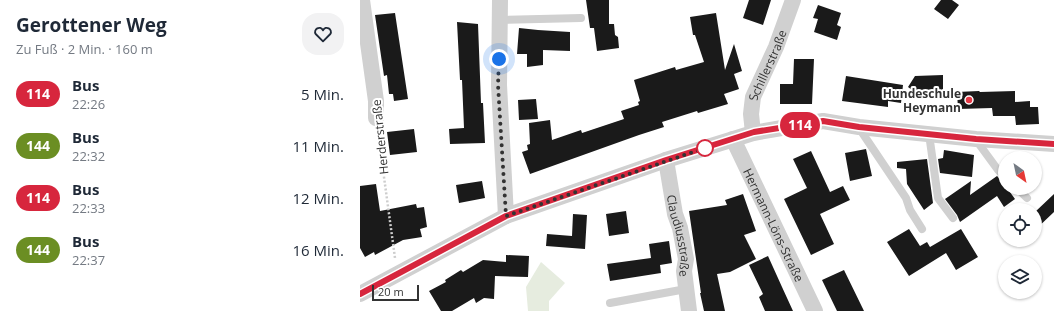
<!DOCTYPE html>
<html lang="de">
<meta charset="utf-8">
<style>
:root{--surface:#fff;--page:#f2f2f3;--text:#1f2937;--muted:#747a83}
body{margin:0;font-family:"Open Sans",sans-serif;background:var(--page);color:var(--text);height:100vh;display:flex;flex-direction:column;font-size:15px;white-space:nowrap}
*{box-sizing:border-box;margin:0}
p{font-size:13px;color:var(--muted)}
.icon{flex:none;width:22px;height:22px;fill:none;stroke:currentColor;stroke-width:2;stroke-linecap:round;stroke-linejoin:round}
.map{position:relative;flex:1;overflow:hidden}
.side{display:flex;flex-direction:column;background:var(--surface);width:360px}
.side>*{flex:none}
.badge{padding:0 8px;border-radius:13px;font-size:14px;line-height:26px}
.needle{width:26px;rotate:147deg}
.controls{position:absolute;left:638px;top:151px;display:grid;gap:8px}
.controls a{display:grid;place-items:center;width:44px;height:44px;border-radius:50%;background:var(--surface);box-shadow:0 1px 3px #0004;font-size:20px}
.scale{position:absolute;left:12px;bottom:10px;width:47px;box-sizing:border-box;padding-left:4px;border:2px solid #333;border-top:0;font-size:11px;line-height:14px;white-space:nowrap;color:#333;-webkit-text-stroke:3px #fff;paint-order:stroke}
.you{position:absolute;width:20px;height:20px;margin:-10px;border:3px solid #fff;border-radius:50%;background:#1a73e8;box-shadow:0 0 0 6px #1a73e833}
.map>.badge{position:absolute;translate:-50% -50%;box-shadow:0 0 0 2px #fff}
.round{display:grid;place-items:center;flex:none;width:42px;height:42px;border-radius:16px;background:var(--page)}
.head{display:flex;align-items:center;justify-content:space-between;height:68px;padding:0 16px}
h1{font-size:19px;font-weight:700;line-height:30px}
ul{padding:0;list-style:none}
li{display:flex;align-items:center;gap:12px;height:52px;padding:0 16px}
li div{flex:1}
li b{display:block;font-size:15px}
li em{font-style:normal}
li .badge{min-width:44px;font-weight:700;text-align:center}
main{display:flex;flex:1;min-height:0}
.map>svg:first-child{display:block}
.green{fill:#e6ecdf}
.building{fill:#1a1a1a}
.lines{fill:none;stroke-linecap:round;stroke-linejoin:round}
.path{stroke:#cdcdcd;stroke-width:2.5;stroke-dasharray:2 2;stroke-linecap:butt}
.lane{stroke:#d0d0d0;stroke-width:8}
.street{stroke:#d0d0d0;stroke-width:16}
.line-casing{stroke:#fff;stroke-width:9}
.line{stroke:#d7263d;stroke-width:6}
.walk{stroke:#333;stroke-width:4;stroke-dasharray:0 7.2}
.poi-dot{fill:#e63946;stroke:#fff;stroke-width:1.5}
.stop-dot{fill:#fff;stroke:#d7263d;stroke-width:2}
.labels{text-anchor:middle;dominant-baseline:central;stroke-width:4;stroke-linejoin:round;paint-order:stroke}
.street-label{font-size:12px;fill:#333;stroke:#fff}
.poi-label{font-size:12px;font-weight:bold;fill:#333;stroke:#fff;text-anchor:end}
</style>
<main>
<section class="side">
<div class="head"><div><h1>Gerottener Weg</h1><p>Zu Fuß · 2 Min. · 160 m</p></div><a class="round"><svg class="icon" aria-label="heart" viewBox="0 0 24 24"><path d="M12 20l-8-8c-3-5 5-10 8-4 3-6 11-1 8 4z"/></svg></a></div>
<ul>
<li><span class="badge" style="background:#d7263d;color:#fff">114</span><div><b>Bus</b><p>22:26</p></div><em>5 Min.</em></li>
<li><span class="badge" style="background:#6b8e23;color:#fff">144</span><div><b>Bus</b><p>22:32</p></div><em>11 Min.</em></li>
<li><span class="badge" style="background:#d7263d;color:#fff">114</span><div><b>Bus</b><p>22:33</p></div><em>12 Min.</em></li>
<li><span class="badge" style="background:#6b8e23;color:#fff">144</span><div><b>Bus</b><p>22:37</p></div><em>16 Min.</em></li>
</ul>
</section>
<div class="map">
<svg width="694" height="311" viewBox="0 0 694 311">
<rect width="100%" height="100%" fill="#fff"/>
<path class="green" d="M181,262L205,283L189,301V311H168L166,287Z"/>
<path class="building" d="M226,0H249V24H254L255,35L258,37L259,48L237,51L234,28H230Z
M389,0H411L403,25L383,18Z
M581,0H592L599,5L588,19L574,9Z
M458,5L481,13L477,25L481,27L477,40L454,32L458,19L453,18Z
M35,13L48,99L34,101L33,94H29L27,75L24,76L15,15Z
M356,13L365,70L374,44L382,71L374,74L379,89L364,94L368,104L338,113L337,111L302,122L304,127L279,135L170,174L162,152L168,150L167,145L170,144L169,123L190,120L192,140L221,130L222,133L264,119L261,111L279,105L278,102L280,101L274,80L315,67L316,70L344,62L335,35H333L330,17Z
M97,22L118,24L121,103H123L125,143L90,144L89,129L104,128L102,80H100Z
M159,28L178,30L210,32V51L183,50V65L167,67V54H157Z
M434,59H454L452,104H420V84H433Z
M583,75V94L566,95L563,98L548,87L555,76Z
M486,76L543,85L541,103L528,101V107L482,101Z
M619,91L620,92L655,91V102L670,101V107H678L679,124L656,125L655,116H633L632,108L598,109L597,92Z
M176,99L178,119L159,120L158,100Z
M54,129L57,152L30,155L27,132Z
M506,149L512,176L490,181L485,153Z
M584,150L614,155L612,177L580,173L578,159L583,158Z
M451,151L470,192L483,186L490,200L460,214L474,244L451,255L424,199L447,188L433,159Z
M567,159L573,203L564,210L547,184L546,169L537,168V162Z
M637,176L643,182L645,188H647L655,199L644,207L637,196L600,222L597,215L585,199L611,181L610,195Z
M122,181L125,198L99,203L96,185Z
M16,184L20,211L56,204L57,208L64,207L67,227L60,229L62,237L43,240L15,255L14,252L5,257L0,248V186Z
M383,194L396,231L384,235L396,259L370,272L357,274L365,311H344L340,293H341L329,211L367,205L365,200Z
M694,194V212L675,230V212Z
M266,211L269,233L249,236L246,214Z
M213,214L227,215L225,249L186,246L187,234L212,236Z
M549,229L560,246L567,242L570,247L601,229L618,257L596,270L586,253L549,276L527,242Z
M309,241L312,263L300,265L301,273L250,281L247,264L291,258L289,244Z
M146,255L169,256L168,277L135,276L134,299L124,298L116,303L114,298L92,311H81L69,291L86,282L85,280L101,270L103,272L123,260L146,262Z
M408,256L422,287L433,311H405L399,297L403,294L389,265Z
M484,270L504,311H477L462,280Z"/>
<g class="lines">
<path class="path" d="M18,133L35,258"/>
<path class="lane" d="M139,20L221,18
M499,128L546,198L550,210L562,229
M569,134L578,198L593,218
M616,140L638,170L645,177
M657,188L667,198
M250,303L326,289"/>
<g class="street">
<path d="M2,0L16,101V118"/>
<path d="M140,0L139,85L146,216"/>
<path id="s1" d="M393,133L391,114L393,97L416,47L433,0"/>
<path id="s2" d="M373,139L455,311"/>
<path id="s3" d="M306,160L315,214L320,228L326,259L324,271L329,311"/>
<path d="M0,294L146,216L306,160L393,133L463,121L499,127L616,139L694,144"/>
</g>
</g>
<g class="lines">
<g class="line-casing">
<path id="line" d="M0,294L146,216L306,160L394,132L463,121L499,127L616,139L694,144"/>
</g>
<use href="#line" class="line"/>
<path class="walk" d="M139,59L138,85L146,216L345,148"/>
</g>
<circle class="poi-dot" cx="609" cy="100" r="4"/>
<circle class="stop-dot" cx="345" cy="148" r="8"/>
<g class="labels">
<g class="street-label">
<text stroke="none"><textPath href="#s1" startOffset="71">Schillerstraße</textPath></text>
<text transform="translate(20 137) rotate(-96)">Herderstraße</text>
<text stroke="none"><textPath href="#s2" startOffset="95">Hermann-Löns-Straße</textPath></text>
<text stroke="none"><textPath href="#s3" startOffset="77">Claudiusstraße</textPath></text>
</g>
<g class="poi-label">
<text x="601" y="93">Hundeschule<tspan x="601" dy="14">Heymann</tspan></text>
</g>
</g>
</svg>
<div class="controls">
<a><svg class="needle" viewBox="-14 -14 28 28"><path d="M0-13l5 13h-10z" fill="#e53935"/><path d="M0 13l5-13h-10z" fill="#747a83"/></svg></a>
<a><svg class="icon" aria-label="locate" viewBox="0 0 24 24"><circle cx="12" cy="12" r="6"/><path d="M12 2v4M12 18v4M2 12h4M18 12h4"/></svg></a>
<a><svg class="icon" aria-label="layers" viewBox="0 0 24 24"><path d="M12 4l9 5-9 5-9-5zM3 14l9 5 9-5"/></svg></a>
</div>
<div class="scale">20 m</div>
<div class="you" style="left:139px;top:59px"></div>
<b class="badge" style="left:440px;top:125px;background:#d7263d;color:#fff">114</b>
</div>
</main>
